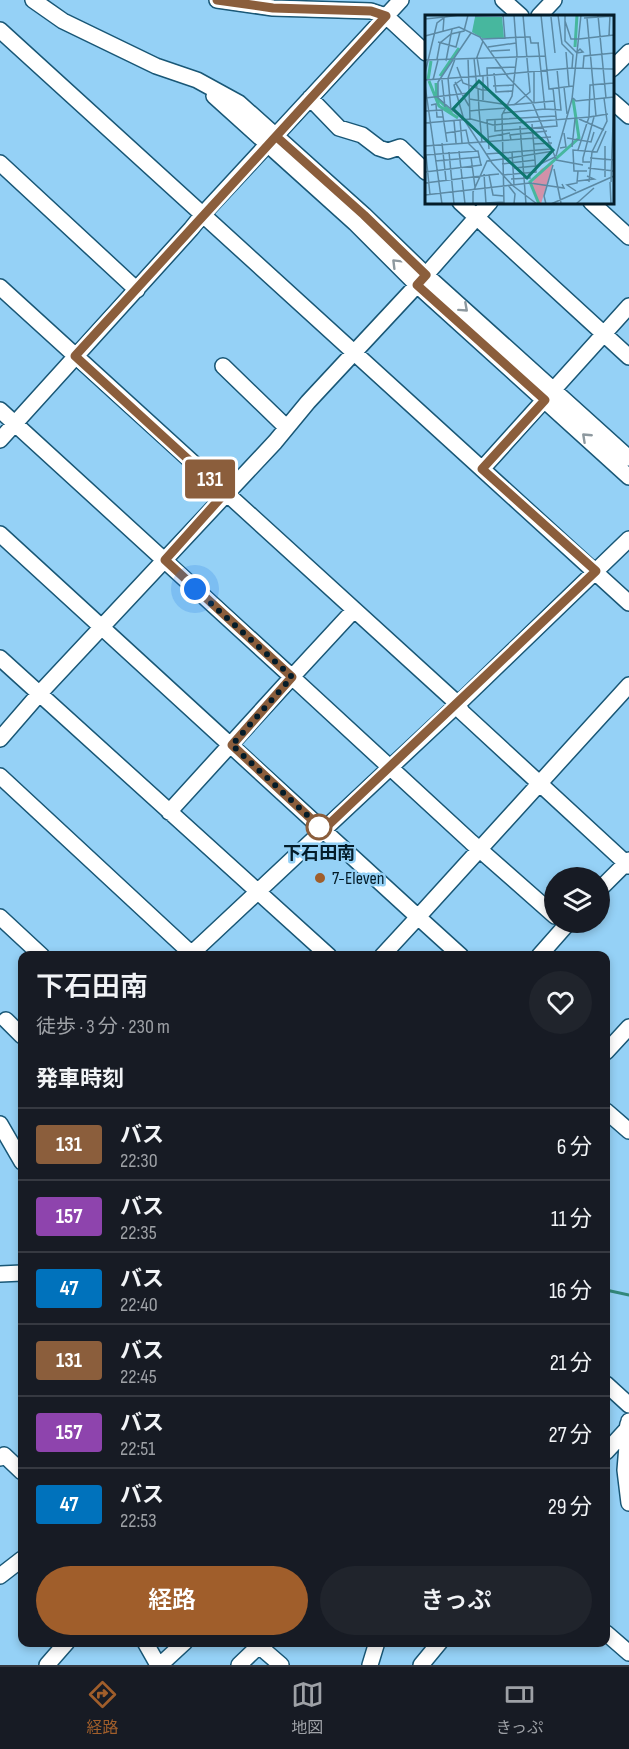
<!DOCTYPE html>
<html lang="ja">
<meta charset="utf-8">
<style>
:root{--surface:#171b24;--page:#20242c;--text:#f1f3f6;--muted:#9ea1a6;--line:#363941;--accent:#a05e2b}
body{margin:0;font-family:"Sofia Sans Condensed","Noto Sans JP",sans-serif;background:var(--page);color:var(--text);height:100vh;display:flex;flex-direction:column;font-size:22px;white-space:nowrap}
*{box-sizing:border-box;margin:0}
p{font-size:20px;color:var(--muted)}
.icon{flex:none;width:33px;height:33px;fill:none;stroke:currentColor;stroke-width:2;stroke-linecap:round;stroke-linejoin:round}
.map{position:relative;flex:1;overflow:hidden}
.drawer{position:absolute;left:18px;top:951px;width:592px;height:696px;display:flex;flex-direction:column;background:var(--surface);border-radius:12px;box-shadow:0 3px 9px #0003}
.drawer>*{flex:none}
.badge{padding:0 12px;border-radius:4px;font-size:21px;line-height:39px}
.controls{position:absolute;left:544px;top:867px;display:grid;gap:12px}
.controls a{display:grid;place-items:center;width:66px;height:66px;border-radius:50%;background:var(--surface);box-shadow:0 3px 9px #0003;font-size:30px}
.you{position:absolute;width:30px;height:30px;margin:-15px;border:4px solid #fff;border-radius:50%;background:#1a73e8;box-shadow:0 0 0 9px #1a73e833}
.map>.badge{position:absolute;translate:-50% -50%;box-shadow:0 0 0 3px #fff}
h2{padding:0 18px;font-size:22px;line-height:54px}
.round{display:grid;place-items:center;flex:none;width:63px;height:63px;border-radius:32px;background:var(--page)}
.summary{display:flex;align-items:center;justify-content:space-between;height:102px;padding:0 18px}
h1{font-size:28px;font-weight:600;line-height:45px}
.button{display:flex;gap:12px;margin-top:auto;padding:12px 18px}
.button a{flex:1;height:69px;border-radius:36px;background:var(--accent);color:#fff;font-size:24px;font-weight:600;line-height:69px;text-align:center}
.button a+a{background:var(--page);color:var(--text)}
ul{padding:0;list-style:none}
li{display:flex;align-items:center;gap:18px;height:72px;padding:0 18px;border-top:2px solid var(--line)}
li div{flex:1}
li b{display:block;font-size:22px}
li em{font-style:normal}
li .badge{min-width:66px;font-weight:700;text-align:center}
.menu{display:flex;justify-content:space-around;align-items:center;height:84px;border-top:2px solid var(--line);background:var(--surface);font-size:16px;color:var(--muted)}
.menu a{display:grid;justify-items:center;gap:3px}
.menu .current{color:var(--accent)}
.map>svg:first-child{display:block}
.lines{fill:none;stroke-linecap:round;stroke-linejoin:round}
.stream{stroke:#33887b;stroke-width:3}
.minor-casing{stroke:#195776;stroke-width:18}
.minor{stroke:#fff;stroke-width:15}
.oneway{stroke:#8e999f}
.line-casing{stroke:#fff;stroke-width:14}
.line{stroke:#8b5e3c;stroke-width:9}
.walk{stroke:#041c29;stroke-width:6;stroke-dasharray:0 10.8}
.stop-dot{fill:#fff;stroke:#8b5e3c;stroke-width:3}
.poi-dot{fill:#a05e2b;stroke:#95d1f6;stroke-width:2}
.labels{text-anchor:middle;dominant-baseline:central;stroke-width:5;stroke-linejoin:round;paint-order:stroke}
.stop-label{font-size:18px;font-weight:bold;fill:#041c29;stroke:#95d1f6}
.poi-label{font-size:18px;fill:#041c29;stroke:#95d1f6;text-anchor:start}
.inset-river{fill:none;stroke:#47b79e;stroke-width:3}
.inset-road{fill:none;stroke:#5b89a4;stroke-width:1.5}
.view{fill:#0f766e;fill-opacity:0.15;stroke:#0f766e;stroke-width:3}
.inset-edge{fill:none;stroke:#041c29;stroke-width:3}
</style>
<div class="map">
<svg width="629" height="1665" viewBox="0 0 629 1665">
<rect width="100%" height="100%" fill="#95d1f6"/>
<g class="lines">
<path class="stream" d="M606,1290L629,1295"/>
<g class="minor-casing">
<path id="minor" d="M33,0L63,21L156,66L197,80L239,103L364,215L426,275L629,458
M217,0L273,8L371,11L386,16L426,53
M503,0L521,16
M539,16L554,0
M0,30L482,469
M612,69L629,52
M214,96L355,223L417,285L629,477
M310,98L339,128L362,135L379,148L388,151L400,147L426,172
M612,101L629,116
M0,163L137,290
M460,202L629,357
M591,202L629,237
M0,287L458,704L462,712L629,866
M629,306L482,469L629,603
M223,366L286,427
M0,410L292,677L354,610
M0,440L191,229L203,214L401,0
M0,534L418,917L382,956
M0,658L329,956
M0,739L39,694L275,442L308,402L417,285L490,202
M0,776L194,956
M169,812L292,677L471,842L555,916
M600,889L629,860
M0,917L42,956
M189,956L458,704L629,539
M461,956L418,917L629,685
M539,956L569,922
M6,1020L22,1036
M606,1052L629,1027
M606,1111L629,1131
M0,1124L22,1162
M0,1274L22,1273
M606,1384L629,1405
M629,1421L625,1470L629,1503
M606,1452L627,1429L628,1424
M0,1458L4,1455L22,1472
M0,1576L22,1559
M606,1633L629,1653
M145,1642L158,1665
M259,1646L281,1665
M47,1665L67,1642
M160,1665L185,1642
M239,1665L263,1642
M370,1665L377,1642
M421,1665L440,1642"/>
</g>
<use href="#minor" class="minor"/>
</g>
<defs><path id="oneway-chevron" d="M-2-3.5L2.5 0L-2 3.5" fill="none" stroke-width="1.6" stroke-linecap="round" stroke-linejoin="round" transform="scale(1.5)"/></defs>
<g class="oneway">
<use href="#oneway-chevron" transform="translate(396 263) rotate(-135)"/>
<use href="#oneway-chevron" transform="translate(464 308) rotate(42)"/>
<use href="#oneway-chevron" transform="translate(586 437) rotate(-137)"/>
</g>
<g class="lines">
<g class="line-casing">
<path id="line" d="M217,0L273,8L371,11L386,16L75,356L225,493L165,560L292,677L232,745L323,830L596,571L482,469L545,400L417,285L426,275L364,215L279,139"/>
</g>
<use href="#line" class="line"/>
<path class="walk" d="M195,589L292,677L232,745L323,830L319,827"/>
</g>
<circle class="stop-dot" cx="319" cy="827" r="12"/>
<circle class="poi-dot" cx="320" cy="878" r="6"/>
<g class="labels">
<g class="stop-label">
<text x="319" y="853">下石田南</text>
</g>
<g class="poi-label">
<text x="332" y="878">7-Eleven</text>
</g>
</g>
<g transform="translate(425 15)">
<rect width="189" height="189" fill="#95d1f6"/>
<path d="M128,148L116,189H115L106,170L116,154Z" fill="#d291a9"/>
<path d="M50,2H77L79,23H57L47,17Z" fill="#47b79e"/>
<path class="inset-river" d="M150,32L152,0M15,61L34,33M3,65L6,46M4,66L14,91L33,103M11,68L12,83L27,98M114,189L105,167L154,123L148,84"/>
<path class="inset-road" d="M78,0L80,24M98,0L100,22H105L106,28H114M116,0L124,74L148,71M133,0L137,29L148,40L147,53M140,0V26L152,38L158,37L155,34L152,37M173,0L181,83M50,1L88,0M126,2L130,38M159,3L189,1M162,3L171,101M0,4L19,2L18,16M140,6L146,24H153M46,18L13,67V83L40,106L67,148L87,170L112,189M189,20V73M0,21L34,12L55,22L83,62L107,87L131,144M184,21L185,0M57,24L100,22L105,77L89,90M154,24L189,20M13,27L31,32L35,17M113,28L120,94L136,95L132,54M63,32L91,28M66,36L85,35M141,37L144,72M43,43L45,104M49,43L52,74M12,44L15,28L26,19L39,16L43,0M0,45L120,41M21,46L27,14M32,52L38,68L57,75H63L62,53L90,52M158,53L159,41L189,38M0,58L12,8L20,2L34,0M69,58L71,77L87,76M81,59L147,53L189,54M55,61L52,42L58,26M0,65L81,59M8,65L13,45M17,65L20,92M36,65L29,70L39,105M30,67L44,91M0,70L17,189M68,71L88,70M139,72L142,99M53,74L54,95L82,93M0,83L44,78M148,83L151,86L189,82M44,84L84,90L129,86M58,85V61M109,88V57M6,90L11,89L12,102H18M26,95L23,63L30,44M0,96L17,95L22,127M44,96L54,95L57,128M78,98L120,94M183,99L164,102L165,70L189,68M154,104L179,115M35,105L37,128M70,105V116L132,111L128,73M29,106L31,128M0,108L46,104L68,110L164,102L153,135M95,111L101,189M21,118L41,115L44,129L51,136M63,122L85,118M142,123L166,127L169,117M86,125L85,120L122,116M17,128L21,165M109,129L127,128M0,131L126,122M180,131V162M147,132L150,104M135,133L141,132L139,118M64,134L62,105L131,101M34,136L40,189M24,137L29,189M87,137L126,134M61,139L87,137L89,170M0,140L53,136L56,150M1,140L5,180M131,141L147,84L156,0M46,142L50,172M165,143L189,145M78,144L129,136M131,145L158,150M10,146L55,142M165,147H158V143L169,102M77,149L110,145M89,153L111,151L130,142M163,153L189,156M129,154L136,188M162,156H149L148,135L172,137L181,116M0,157L57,150M59,159L61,189M74,159L64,160L68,180L79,181M78,160L111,157L107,109M86,164L105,163L104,158M153,166L169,164L162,161M164,167L167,137L182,106L179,83M185,167L186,189M186,167L189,79M0,168L64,160M83,170L90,179L89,189M151,176L142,170L152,168L153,156M0,180L105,168L139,173L137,169M42,189L79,187M48,189V177L62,146L78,144M79,189L77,100L87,81L92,40L89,0M121,189L119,181L128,150M126,189L189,161M151,189L169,173"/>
<path class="view" d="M54,66L128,135L102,163L28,94Z"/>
<rect width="189" height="189" class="inset-edge"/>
</g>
</svg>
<div class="controls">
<a><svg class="icon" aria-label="layers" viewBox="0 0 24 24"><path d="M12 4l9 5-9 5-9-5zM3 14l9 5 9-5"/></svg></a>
</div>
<div class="you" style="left:195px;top:589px"></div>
<b class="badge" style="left:210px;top:479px;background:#8b5e3c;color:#fff">131</b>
<section class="drawer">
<div class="summary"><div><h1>下石田南</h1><p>徒歩 · 3 分 · 230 m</p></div><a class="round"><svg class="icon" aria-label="heart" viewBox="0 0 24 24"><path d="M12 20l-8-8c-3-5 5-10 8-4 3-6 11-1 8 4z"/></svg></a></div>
<h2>発車時刻</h2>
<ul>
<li><span class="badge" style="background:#8b5e3c;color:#fff">131</span><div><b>バス</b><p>22:30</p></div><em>6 分</em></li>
<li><span class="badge" style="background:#8e44ad;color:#fff">157</span><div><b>バス</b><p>22:35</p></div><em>11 分</em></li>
<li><span class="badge" style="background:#0072bc;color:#fff">47</span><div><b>バス</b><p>22:40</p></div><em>16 分</em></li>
<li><span class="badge" style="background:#8b5e3c;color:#fff">131</span><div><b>バス</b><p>22:45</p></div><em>21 分</em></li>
<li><span class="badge" style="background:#8e44ad;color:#fff">157</span><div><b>バス</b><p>22:51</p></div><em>27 分</em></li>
<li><span class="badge" style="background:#0072bc;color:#fff">47</span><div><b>バス</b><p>22:53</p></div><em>29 分</em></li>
</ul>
<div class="button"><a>経路</a><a>きっぷ</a></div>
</section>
</div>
<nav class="menu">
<a class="current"><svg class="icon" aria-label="directions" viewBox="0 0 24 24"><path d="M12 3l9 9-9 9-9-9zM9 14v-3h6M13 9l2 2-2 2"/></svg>経路</a>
<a><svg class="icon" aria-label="map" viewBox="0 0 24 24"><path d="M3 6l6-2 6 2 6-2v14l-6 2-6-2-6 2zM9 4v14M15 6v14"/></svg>地図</a>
<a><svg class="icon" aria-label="tickets" viewBox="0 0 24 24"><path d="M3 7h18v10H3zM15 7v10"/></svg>きっぷ</a>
</nav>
